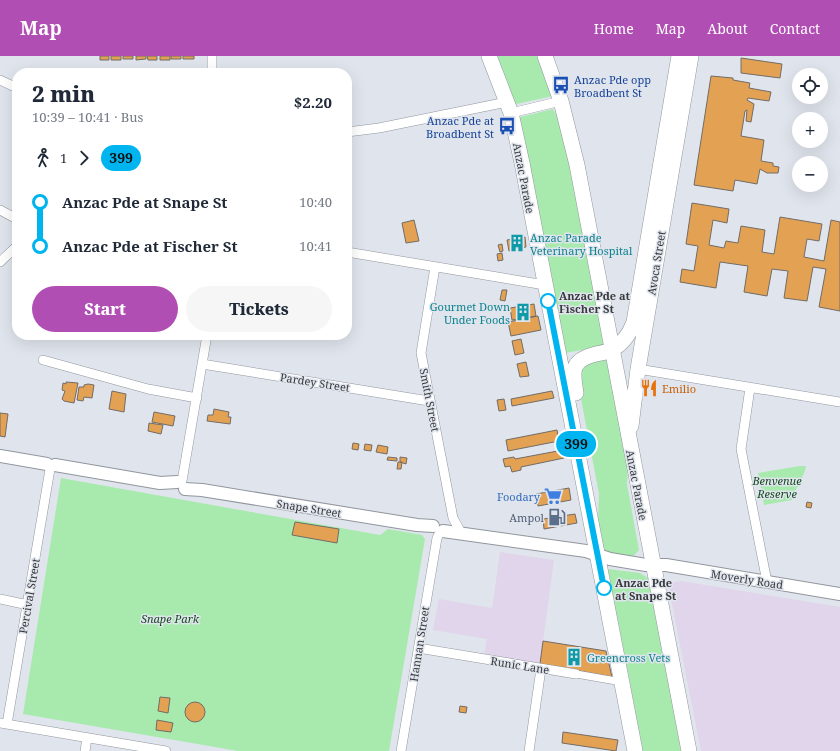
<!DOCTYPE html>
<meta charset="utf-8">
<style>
:root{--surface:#fff;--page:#f6f6f7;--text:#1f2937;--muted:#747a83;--accent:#b14eb4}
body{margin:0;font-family:"Noto Serif",serif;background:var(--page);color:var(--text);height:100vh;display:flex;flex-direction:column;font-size:15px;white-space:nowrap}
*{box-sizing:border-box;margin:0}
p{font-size:13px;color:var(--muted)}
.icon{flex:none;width:22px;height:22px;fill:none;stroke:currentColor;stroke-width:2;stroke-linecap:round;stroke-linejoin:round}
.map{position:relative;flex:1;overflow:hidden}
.details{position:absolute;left:12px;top:12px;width:340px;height:272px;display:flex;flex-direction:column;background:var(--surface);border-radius:16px;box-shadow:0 4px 16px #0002}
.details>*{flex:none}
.badge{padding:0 8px;border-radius:13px;font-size:14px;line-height:26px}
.tools{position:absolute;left:792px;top:12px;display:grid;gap:8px}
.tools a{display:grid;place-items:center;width:36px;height:36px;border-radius:50%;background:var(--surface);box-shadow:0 4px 16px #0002;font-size:20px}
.map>.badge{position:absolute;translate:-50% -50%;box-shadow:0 0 0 2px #fff}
.legs{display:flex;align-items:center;gap:6px;height:44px;padding:0 20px;font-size:13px}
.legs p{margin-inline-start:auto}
.summary{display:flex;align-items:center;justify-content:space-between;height:68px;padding:0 20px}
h1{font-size:22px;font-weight:800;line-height:30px}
.action{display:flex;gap:8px;margin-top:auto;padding:8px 20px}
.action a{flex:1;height:46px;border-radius:24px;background:var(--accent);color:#fff;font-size:16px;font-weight:800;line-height:46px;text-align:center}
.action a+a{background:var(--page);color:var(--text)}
ul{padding:0 20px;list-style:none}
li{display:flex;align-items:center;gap:14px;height:44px;font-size:15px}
li i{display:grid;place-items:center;width:6px;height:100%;margin:0 5px;background:currentColor}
li i::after{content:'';width:10px;height:10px;margin:-5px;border:3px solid;border-radius:50%;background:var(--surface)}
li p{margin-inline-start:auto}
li:first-child i{background:linear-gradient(#0000 50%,currentColor 0)}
li:last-child i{background:linear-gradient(currentColor 50%,#0000 0)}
header{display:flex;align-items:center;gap:24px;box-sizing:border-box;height:56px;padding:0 20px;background:var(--accent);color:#fff}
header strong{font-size:19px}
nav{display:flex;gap:22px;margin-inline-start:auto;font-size:14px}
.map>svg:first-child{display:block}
.education{fill:#e0d5ea}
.green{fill:#a8eaad}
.building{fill:#e3a154;stroke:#726c66}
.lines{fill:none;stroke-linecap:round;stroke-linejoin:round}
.pedestrian-casing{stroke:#91969d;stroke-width:8}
.minor-casing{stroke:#91969d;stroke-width:10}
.tertiary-casing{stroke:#91969d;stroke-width:14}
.primary-casing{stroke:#91969d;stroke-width:16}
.pedestrian{stroke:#fff;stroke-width:7}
.minor{stroke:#fff;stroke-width:9}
.tertiary{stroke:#fff;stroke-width:12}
.primary{stroke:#fff;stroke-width:15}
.line-1-casing{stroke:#fff;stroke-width:9}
.line-1{stroke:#00b5ef;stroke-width:6}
.stop-1-dot{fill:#fff;stroke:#00b5ef;stroke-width:2}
.labels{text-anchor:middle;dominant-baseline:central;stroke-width:3;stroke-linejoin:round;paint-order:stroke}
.transit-label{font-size:11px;fill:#164399;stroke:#e0e5ed;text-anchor:start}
.street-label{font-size:11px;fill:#37393c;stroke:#e0e5ed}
.culture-label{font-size:11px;fill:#0d838f;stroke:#e0e5ed;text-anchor:start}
.stop-label{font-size:11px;font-weight:bold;fill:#37393c;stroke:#e0e5ed;text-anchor:start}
.food-label{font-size:11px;fill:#c56008;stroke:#e0e5ed;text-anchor:start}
.park-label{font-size:11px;font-style:italic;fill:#14491e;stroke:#e0e5ed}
.shop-label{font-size:11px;fill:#366cbe;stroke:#e0e5ed;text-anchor:end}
.service-label{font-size:11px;fill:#4e5e75;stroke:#e0e5ed;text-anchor:end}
</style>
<header>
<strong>Map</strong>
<nav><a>Home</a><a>Map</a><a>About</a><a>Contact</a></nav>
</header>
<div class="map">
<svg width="840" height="695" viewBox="0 0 840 695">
<rect width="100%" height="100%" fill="#e0e5ed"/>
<path class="education" d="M500,496L554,504L540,608L484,599L487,583L433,574L439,543L492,552Z
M681,525L840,551V695H701L670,538V530L674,526Z"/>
<path class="green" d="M494,0H539L553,40L512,49Z
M553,53L564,74L604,290L565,297L516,62Z
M604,301L608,305L628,412L627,428L639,494L632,502L609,499L603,492L598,463L599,438L578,327L581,309Z
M800,410H806C804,422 795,432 792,444L764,449L758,417Z
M61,422L380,479L388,473L422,479L425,483L389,695H238L23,658Z
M608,513L640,517L649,523L681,695H643Z"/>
<path class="building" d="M100,0H109V4H100Z
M111,0H121V4H111Z
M123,0H133V3H123Z
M136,0H146V3L136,4Z
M147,0H157V4H148Z
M160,0H170V4H160Z
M171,0H181V3H171Z
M183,0H194V3H183Z
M741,2L782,8L780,22L741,17Z
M711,20L733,22V24L750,27L749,32L771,36L769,45L748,42L747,44L754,48L751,66L746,65L747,54L745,55L741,80L764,84L761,105L773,107V110L779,111L778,117H767L760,113L757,128L735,124L733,135L694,129Z
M692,147L729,153L727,167L713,164L709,189L724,192L726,185L738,187L741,170L765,174L762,196L774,198L780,161L822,168L819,185L807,183L804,201L824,205L831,164L840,166V255L819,251L826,213L813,211L807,245L784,242L788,215L772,213L767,240L744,236L748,210L720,206L716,232L680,226L682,213L694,215L698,190L686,188Z
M414,164L419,185L406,187L402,167Z
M525,181L526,191L509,195L507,184Z
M502,188L503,195L500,196L498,189Z
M502,197L503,204L498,205L497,198Z
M502,234H507L505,245L500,244Z
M534,248L536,260L512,264L510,252Z
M538,260L541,274L511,280L508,266Z
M521,283L524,297L515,299L512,285Z
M526,306L529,320L520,321L517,308Z
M66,326L78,327L74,347L64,345L62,343L65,335L62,334L63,327L66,328Z
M88,328L94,329L92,342L84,341L83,345L77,344L79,331H84V329Z
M112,335L126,338L124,356L109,353Z
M552,335L554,342L512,350L511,343Z
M504,343L506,354L499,355L497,344Z
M214,353L229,356L228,361H231L230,368L207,365L208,359H213Z
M154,356L175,360L173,370L152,366Z
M0,357L8,358L5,381L0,380Z
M149,367L163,369L161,378L148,375Z
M557,374L559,385L508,395L506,384Z
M353,387L359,388L358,394L352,393Z
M365,388L372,389L371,395L364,394Z
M378,389L388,391L387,398L376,396Z
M563,394L564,402L521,411V414L512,416L510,410L505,411L503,403L514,401L515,403Z
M388,401L397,402V405L387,404Z
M400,401L407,402L406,408L400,406Z
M398,406H402L401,413H397Z
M569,432L571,444L538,450L536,438Z
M807,446L812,447L811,452L806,451Z
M575,458L577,467L544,473L543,463Z
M295,466L339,473L337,487L292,479Z
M543,585L606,595L612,621L540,608Z
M160,641L170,642L168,657L158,655Z
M185 656a10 10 0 1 1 20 0a10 10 0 1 1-20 0Z
M460,650L467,651L466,657L459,656Z
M157,664L173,667L171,676L156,674Z
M563,676L618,684L616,695L562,687Z"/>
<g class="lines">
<g class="pedestrian-casing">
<path id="pedestrian" d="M576,618L622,626"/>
</g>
<g class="minor-casing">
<path id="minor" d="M212,0V17
M0,24L17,32
M511,57L561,45
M347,76L379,72L507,46
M0,154L17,163
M347,196L545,229
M0,206L17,190
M435,211L421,297L453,462L460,475
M43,304L148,333L197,342
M202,308L429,345
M638,313L840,346
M750,332L741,393L767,526
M182,425L207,279
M0,543L28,549
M418,592L576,618
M0,667L166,695
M7,668L50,413
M85,695L87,682
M401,695L437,482L439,478
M529,695L541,613"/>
</g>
<g class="tertiary-casing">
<path id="tertiary" d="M0,400L47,408
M55,409L160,427L177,426
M185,433L202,434L417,469L433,470
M443,475L586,495L610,503L646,509H666L840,538"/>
</g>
<g class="primary-casing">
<path id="primary" d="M489,0L511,57L522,107L635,695
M545,0L561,45L577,109L689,695
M576,337C572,314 571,304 596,298C601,297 607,296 611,294C623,288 630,277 634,266L679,0
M631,370L638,313L691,0"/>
</g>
<use href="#pedestrian" class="pedestrian"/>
<use href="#minor" class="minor"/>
<use href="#tertiary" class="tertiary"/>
<use href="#primary" class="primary"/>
</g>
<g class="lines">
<g class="line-1-casing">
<path id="line-1" d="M548,245L604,532"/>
</g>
<use href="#line-1" class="line-1"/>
</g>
<defs>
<g id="bus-bare" transform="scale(1.38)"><path d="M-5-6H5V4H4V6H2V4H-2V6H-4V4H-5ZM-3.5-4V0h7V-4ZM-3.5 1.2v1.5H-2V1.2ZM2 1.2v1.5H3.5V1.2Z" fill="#1a4fb4" stroke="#e0e5ed" stroke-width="2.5" paint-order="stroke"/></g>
<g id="building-bare" transform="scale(1.38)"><path d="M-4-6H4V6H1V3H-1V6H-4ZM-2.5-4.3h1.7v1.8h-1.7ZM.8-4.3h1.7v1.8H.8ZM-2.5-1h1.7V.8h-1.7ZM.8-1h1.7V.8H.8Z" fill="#0f9aa8" stroke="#e0e5ed" stroke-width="2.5" paint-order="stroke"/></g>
<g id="restaurant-bare" transform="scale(1.38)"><path d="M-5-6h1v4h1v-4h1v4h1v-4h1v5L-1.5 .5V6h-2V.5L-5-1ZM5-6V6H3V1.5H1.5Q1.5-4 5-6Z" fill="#e8710a" stroke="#e0e5ed" stroke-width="2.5" paint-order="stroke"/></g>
<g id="supermarket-bare" transform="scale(1.38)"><path d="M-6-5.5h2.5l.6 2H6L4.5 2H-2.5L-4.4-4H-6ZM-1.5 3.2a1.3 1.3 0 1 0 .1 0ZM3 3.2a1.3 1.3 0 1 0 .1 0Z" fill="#3f7fe0" stroke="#e0e5ed" stroke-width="2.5" paint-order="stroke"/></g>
<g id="fuel-bare" transform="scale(1.38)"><path d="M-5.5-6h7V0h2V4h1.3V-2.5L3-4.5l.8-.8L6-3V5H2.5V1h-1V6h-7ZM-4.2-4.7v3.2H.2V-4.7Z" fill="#5c6f8a" stroke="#e0e5ed" stroke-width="2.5" paint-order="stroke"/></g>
</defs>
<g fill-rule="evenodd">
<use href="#bus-bare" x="561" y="29"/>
<use href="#bus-bare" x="507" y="70"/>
<use href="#building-bare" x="517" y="187"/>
<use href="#building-bare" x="523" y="256"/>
<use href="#restaurant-bare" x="649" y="332"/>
<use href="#supermarket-bare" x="553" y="440"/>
<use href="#fuel-bare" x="557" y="461"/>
<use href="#building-bare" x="574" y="601"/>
</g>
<g class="stop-1-dot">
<circle cx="548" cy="245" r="7"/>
<circle cx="604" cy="532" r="7"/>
</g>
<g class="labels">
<g class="transit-label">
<text x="574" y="23">Anzac Pde opp<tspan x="574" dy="13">Broadbent St</tspan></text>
<text x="494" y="64" text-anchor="end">Anzac Pde at<tspan x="494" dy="13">Broadbent St</tspan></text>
</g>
<g class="street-label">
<text transform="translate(524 122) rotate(79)">Anzac Parade</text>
<text transform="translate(656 207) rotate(-81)">Avoca Street</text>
<text transform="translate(315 326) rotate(9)">Pardey Street</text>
<text transform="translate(430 344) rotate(79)">Smith Street</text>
<text transform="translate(637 429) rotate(79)">Anzac Parade</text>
<text transform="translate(309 452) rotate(9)">Snape Street</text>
<text transform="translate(747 523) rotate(9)">Moverly Road</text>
<text transform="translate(29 540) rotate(-80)">Percival Street</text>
<text transform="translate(419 588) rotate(-81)">Hannan Street</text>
<text transform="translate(520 609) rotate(9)">Runic Lane</text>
</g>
<g class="culture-label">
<text x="530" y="181">Anzac Parade<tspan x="530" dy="13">Veterinary Hospital</tspan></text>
<text x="510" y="250" text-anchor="end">Gourmet Down<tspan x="510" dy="13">Under Foods</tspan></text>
<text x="587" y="601">Greencross Vets</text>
</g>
<g class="stop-label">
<text x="559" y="239">Anzac Pde at<tspan x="559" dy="13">Fischer St</tspan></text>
<text x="615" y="526">Anzac Pde<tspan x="615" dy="13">at Snape St</tspan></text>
</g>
<g class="food-label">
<text x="662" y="332">Emilio</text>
</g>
<g class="park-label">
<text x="777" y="424">Benvenue<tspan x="777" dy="13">Reserve</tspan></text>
<text x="170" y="562">Snape Park</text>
</g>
<g class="shop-label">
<text x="540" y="440">Foodary</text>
</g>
<g class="service-label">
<text x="544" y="461">Ampol</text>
</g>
</g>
</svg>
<div class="tools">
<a><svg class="icon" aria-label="locate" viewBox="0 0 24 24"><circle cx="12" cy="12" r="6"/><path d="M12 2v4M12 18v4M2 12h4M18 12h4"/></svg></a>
<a>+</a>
<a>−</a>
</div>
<b class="badge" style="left:576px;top:388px;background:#00b5ef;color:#111">399</b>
<section class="details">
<div class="summary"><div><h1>2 min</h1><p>10:39 – 10:41 · Bus</p></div><b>$2.20</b></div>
<div class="legs"><svg class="icon" aria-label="walk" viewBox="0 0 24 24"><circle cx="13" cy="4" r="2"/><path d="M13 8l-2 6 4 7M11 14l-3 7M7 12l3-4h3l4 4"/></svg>1<svg class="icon" aria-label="forward" viewBox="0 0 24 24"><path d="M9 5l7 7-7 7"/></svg><b class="badge" style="background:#00b5ef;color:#111">399</b></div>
<ul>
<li><i style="color:#00b5ef"></i><b>Anzac Pde at Snape St</b><p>10:40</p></li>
<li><i style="color:#00b5ef"></i><b>Anzac Pde at Fischer St</b><p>10:41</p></li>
</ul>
<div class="action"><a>Start</a><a>Tickets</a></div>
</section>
</div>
